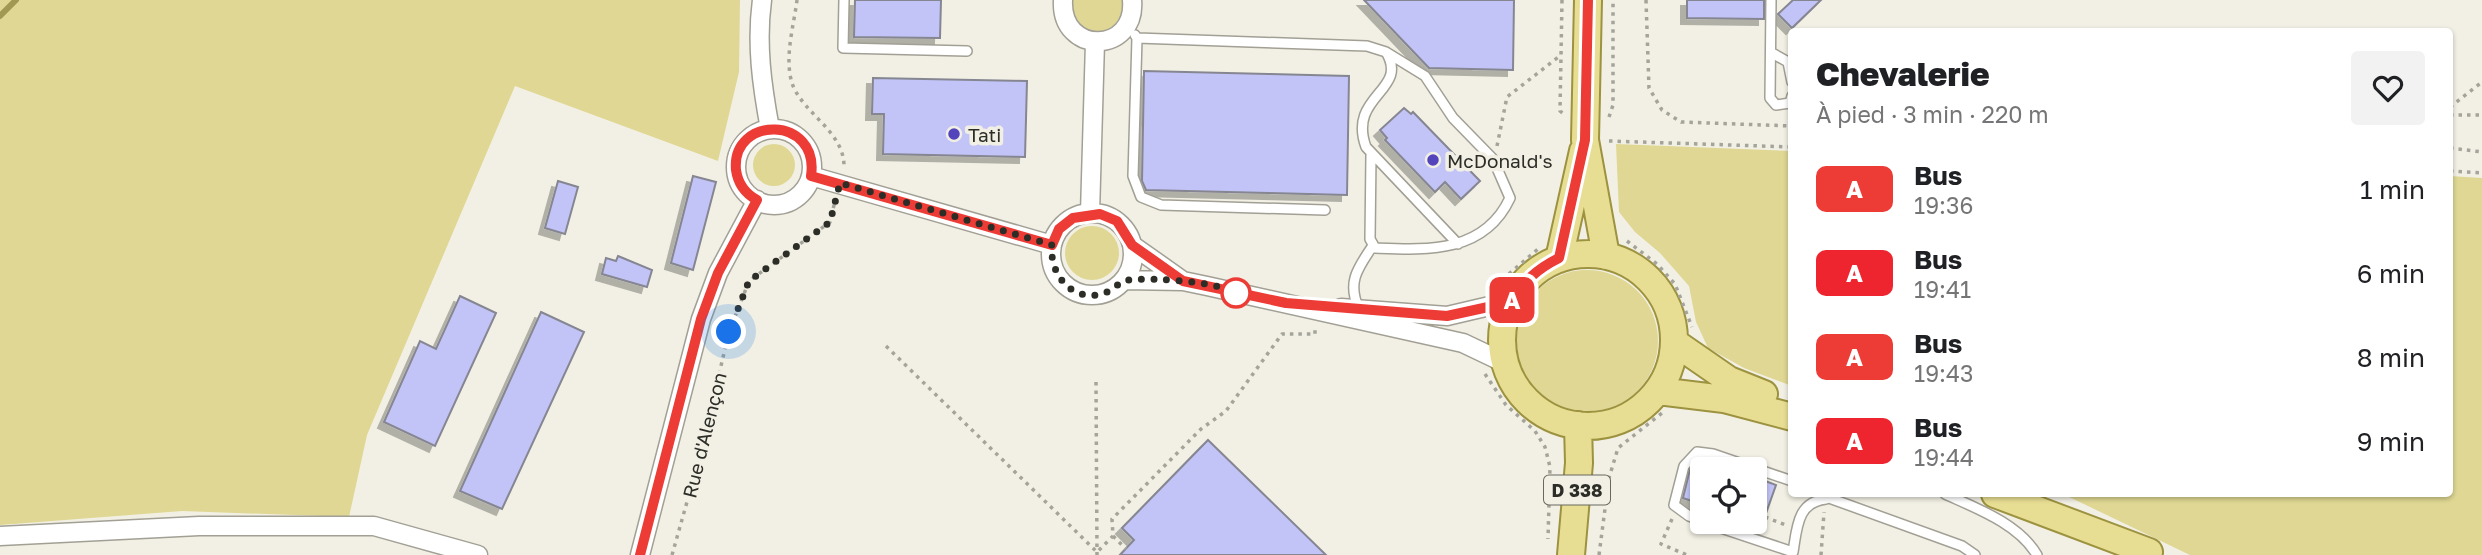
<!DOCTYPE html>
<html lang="fr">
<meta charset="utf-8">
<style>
:root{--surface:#fff;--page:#f2f2f2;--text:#202124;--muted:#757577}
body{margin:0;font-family:"Golos Text",sans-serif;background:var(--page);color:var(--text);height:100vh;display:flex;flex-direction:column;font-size:26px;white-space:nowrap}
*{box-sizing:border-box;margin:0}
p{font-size:23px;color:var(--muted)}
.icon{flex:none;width:38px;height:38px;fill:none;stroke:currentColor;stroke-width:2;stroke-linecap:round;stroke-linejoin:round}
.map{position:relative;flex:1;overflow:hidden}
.panel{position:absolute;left:1788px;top:28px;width:665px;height:469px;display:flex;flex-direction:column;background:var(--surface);border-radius:7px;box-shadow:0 2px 5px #0004}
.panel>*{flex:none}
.badge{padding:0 14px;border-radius:10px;font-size:24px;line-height:46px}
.controls{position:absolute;left:1690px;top:457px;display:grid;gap:14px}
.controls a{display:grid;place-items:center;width:77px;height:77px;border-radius:7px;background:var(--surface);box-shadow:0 2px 5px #0004;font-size:35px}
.you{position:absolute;width:35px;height:35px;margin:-18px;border:5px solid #fff;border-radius:50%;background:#1a73e8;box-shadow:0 0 0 10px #1a73e833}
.map>.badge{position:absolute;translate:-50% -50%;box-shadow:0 0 0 4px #fff}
.round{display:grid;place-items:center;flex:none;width:74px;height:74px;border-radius:7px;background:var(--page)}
.headline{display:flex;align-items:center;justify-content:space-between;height:119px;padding:0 28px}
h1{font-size:33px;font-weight:800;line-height:52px}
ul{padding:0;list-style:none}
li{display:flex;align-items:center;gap:21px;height:84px;padding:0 28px}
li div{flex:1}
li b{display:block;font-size:26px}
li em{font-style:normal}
li .badge{min-width:77px;font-weight:700;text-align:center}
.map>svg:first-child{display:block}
.green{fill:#dfd793}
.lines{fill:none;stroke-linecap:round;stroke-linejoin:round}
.stream{stroke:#a09853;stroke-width:6}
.building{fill:#c2c4f7;stroke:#858691;stroke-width:2;filter:url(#shadow)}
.service-casing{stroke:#a2a095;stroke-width:12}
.minor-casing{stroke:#a2a095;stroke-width:21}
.primary-casing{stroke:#9c923f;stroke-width:30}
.path{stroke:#a5a49b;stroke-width:3.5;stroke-dasharray:3.5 5;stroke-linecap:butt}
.service{stroke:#fff;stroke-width:9}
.minor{stroke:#fff;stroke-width:18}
.primary{stroke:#e8de93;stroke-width:26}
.line-casing{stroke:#fff;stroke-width:16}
.line{stroke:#ed3b36;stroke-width:10}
.walk{stroke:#2d2d28;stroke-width:7;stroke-dasharray:0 12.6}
.poi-dot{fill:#5344bc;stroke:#f2f0e4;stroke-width:2.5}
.stop-dot{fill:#fff;stroke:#ed3b36;stroke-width:3.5}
.labels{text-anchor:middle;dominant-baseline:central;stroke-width:7;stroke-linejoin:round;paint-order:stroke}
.shield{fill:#f2f0e4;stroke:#686860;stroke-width:2}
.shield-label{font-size:18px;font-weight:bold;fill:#2d2d28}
.poi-label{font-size:19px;fill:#2d2d28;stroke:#f2f0e4;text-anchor:start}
.street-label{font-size:19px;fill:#2d2d28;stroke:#f2f0e4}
</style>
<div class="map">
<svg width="2482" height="555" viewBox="0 0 2482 555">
<defs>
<filter id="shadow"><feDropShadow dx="-6" dy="6" stdDeviation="0" flood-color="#0004"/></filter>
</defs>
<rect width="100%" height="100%" fill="#f2f0e4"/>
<path class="green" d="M0,0H740L739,72L718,161L515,86L367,435L349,517L182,511L0,525Z
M1072,0H1122C1126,31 1092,42 1074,19Z
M1616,144L1792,151V386L1744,368L1708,348L1696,322L1689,286L1660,253L1635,232L1619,212Z
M753 165a21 21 0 1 1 42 0a21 21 0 1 1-42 0Z
M2450,176L2482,178V555H2190L2063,494H2450Z
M1065 253a27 27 0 1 1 54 0a27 27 0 1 1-54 0Z
M1516 341a71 71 0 1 1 142 0a71 71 0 1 1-142 0Z"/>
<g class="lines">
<path class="stream" d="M0,16L16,0"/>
</g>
<path class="building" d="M855,0H941L940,38L854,37Z
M1364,0H1514L1513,70L1429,68Z
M1687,0H1764V19L1687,18Z
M1793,0H1821L1792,28L1778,14Z
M1144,71L1349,76L1347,195L1146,190L1142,181Z
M873,78L1027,81L1025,157L883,154L884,114H872Z
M1404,108L1411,114L1413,112L1480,181L1461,199L1445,182L1435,192L1385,140L1387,138L1380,130Z
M693,176L716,182L693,270L671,263Z
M558,181L578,187L565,234L545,228Z
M618,256L652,270L647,287L602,274L606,258L616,261Z
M460,296L496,313L435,446L384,422L420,341L436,349Z
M541,312L584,332L502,509L460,491Z
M1208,440L1326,555H1120L1134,540L1122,528Z
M1700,459L1703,460V505L1683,498L1690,469Z
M1755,477L1776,485L1759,533L1755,532Z"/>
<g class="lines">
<g class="service-casing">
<path id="service" d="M844,0L843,48L967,51
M1771,0L1770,98L1776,105L1790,103L1792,96
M1135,35L1137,38L1367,46L1386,52
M1137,38L1133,176L1141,197L1161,205L1325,210
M1772,53L1788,62L1792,82
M1371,155L1370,239L1375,248C1426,250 1484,254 1510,198L1493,159L1453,118L1425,76L1386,52C1410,91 1347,95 1366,147L1458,244
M1359,309C1347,283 1357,269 1372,247
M1818,494L1962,546L1975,555
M1945,494C1976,508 2019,524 2037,555
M1703,521L1689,516L1674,505L1684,466L1697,452L1713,454L1792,481
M1703,522L1793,552C1797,528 1797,502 1826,499"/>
</g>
<g class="minor-casing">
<path id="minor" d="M762,0C756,44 762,86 770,129
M1063,0C1060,56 1137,54 1132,0
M736 167a38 38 0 1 1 76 0a38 38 0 1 1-76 0Z
M811,176L1052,245
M1090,213L1095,42
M1051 254a41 41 0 1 1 82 0a41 41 0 1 1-82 0Z
M1132,245L1183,281
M1124,280L1183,281L1207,286L1463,343L1505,363
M1341,308L1447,316L1511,301
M0,536L199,526H374L478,555
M640,555L701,319L718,273L757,200"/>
</g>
<g class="primary-casing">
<path id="primary" d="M1588,0L1585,140L1606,256
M1502 340a86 86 0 1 1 172 0a86 86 0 1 1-172 0Z
M1559,259L1583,151
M1674,342L1729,380L1764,394
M1658,391L1724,399L1792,417
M1995,494L2149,552
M1571,555L1579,463L1578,425"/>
</g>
<path class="path" d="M797,0C794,25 784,57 792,83C802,113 844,131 844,166
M1562,0L1560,111L1565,115
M1646,0L1649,88L1662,110L1681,122L1792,126
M2450,107L2482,82
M2450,115H2482
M1609,117L1613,105V0
M1609,141L1792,147
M1497,146L1507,97L1561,55
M2450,148L2482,152
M2450,171L2482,173
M1627,241L1657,264L1675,284L1692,327
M1496,285L1538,249
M886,346L1097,552L1113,536L1112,519L1201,429L1226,411L1282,334H1315V329
M1485,374L1506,405L1535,431L1545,447L1550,467L1548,539
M1096,382L1097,555
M1765,517L1786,525
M1672,519L1661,544L1687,555
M1113,536L1126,549
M672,555L698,463L729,332L749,281L830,222L835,201
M1599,555L1609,478L1618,448L1662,413
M1821,555L1824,512"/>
<use href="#service" class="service"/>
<use href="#minor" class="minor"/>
<use href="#primary" class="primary"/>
</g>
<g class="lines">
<g class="line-casing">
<path id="line" d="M640,555L701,319L718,273L757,200C746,194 738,184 736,170C731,115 820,115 811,176L1052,245L1059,229L1073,218L1100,214L1117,221L1132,245L1183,281L1286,303L1447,316L1511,302C1524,281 1537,269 1559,258L1585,140L1588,0"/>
</g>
<use href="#line" class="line"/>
<path class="walk" d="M729,332L749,281L830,222L840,183L1052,245C1049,274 1072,304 1105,293C1113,290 1120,281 1128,280C1156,277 1217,282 1236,293"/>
</g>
<g class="poi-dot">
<circle cx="954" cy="134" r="7"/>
<circle cx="1433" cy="160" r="7"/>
</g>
<circle class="stop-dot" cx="1236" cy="293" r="14"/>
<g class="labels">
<rect class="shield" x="1544" y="475.5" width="66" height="29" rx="5"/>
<g class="shield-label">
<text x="1577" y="490">D 338</text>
</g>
<g class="poi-label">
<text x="968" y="134">Tati</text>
<text x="1447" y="160">McDonald's</text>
</g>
<g class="street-label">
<text transform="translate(704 435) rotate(-76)">Rue d'Alençon</text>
</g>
</g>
</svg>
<div class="controls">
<a><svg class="icon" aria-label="locate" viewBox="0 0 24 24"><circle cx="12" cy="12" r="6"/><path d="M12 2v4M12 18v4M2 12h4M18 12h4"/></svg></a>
</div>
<div class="you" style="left:729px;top:332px"></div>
<b class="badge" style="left:1512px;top:300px;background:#ed3b36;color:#fff">A</b>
<section class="panel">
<div class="headline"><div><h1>Chevalerie</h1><p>À pied · 3 min · 220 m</p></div><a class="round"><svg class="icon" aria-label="heart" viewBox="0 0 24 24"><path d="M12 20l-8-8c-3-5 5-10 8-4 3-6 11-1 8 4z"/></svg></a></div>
<ul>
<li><span class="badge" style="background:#ed3b36;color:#fff">A</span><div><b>Bus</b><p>19:36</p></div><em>1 min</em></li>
<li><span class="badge" style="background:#ee242f;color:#fff">A</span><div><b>Bus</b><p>19:41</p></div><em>6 min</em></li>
<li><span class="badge" style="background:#ed3b36;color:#fff">A</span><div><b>Bus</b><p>19:43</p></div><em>8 min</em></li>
<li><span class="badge" style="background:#ee242f;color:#fff">A</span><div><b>Bus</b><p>19:44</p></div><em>9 min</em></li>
</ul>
</section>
</div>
